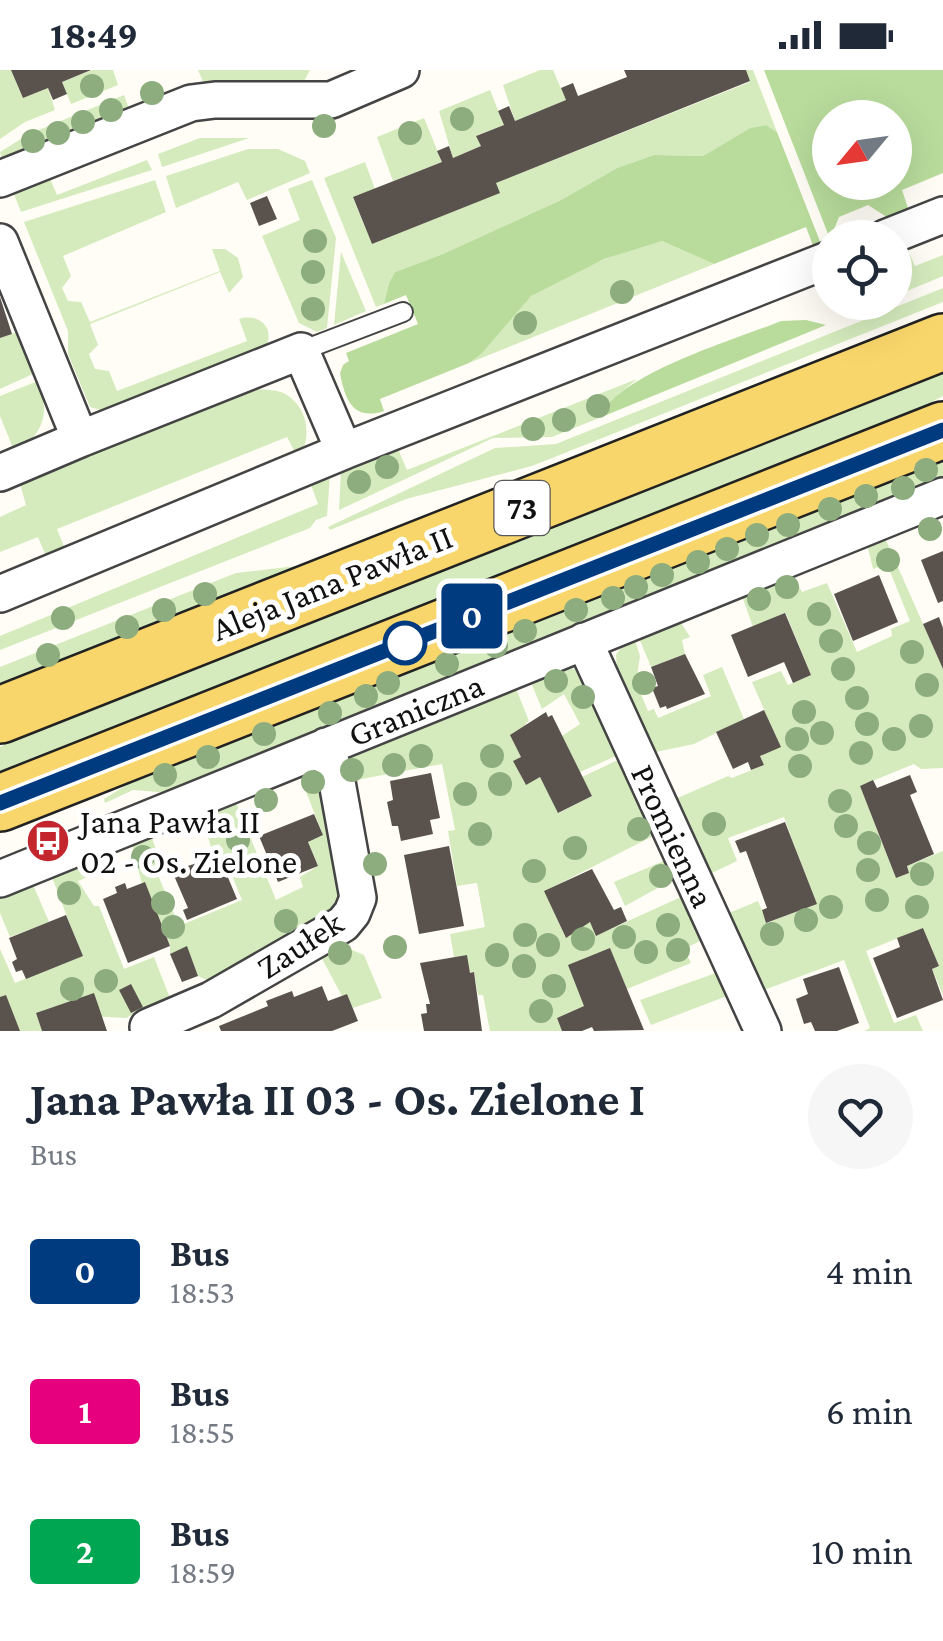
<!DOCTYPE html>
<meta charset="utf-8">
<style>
:root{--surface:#fff;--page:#f6f6f7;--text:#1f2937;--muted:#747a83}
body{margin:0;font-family:"Crimson Pro",serif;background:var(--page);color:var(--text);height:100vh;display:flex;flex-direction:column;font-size:38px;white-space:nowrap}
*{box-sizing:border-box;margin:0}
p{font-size:32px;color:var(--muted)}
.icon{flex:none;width:55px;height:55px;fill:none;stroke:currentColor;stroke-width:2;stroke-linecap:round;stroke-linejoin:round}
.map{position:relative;height:961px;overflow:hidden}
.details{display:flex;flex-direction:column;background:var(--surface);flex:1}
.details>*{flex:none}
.badge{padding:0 20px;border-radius:8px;font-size:35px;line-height:65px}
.needle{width:65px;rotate:241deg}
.fabs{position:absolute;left:812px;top:30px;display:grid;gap:20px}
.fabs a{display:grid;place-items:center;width:100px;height:100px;border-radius:50%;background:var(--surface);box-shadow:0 10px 40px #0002;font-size:50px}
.map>.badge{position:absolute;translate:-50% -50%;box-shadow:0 0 0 5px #fff}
.round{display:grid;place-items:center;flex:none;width:105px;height:105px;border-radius:52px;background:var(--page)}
.overview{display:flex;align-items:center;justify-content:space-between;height:170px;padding:0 30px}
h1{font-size:48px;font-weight:700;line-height:75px}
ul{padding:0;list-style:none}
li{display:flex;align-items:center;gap:30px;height:140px;padding:0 30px}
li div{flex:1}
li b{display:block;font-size:38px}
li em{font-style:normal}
li .badge{min-width:110px;font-weight:700;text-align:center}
.status{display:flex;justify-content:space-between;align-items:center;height:70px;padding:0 50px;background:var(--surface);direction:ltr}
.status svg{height:28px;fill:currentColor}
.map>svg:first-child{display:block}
.green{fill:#d5ebbd}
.forest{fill:#b9dc9c;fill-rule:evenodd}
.building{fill:#5a524d}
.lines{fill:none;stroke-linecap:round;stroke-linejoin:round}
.lane-casing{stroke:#444;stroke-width:22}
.street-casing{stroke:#444;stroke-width:40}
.primary-casing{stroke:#222;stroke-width:60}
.lane{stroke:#fff;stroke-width:18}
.street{stroke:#fff;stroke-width:35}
.primary{stroke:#f9d66b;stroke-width:55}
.tree{fill:#8dad7f}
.line-casing{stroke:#fff;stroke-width:22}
.line{stroke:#003b80;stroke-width:15}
.stop-dot{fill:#fff;stroke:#003b80;stroke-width:5}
.labels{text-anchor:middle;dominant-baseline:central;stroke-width:10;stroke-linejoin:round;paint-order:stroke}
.shield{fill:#fff;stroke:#585858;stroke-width:2.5}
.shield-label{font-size:32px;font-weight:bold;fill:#111}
.street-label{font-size:35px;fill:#111;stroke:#fff}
.poi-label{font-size:35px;fill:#111;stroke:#fff;text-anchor:start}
</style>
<div class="status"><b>18:49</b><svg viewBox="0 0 49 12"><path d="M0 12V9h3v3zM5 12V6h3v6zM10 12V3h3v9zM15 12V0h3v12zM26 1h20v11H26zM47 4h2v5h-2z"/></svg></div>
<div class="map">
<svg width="943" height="961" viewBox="0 0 943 961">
<rect width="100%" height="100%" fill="#fffdf5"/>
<path class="green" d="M0,0H11L23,28L48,18L55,40L25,52L0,69Z
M92,0H113L118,15L71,34L62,12Z
M198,0H310L301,17L205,16Z
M540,0H553L566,30L515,51L503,15Z
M746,0H753L777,62L766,55L750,58L703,86L654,85L617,98L561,130L443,184L395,202L389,213L384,234L376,237L324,108L365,92L375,119L353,128L372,174L499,123L496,113L750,12Z
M490,20L504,55L477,65L481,76L453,88L439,41Z
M124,25L130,41L2,89L0,82L29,64Z
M424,48L442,92L393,111L377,67Z
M200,68H249L162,97L158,84Z
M248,79H278L305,91L310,103L247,130L238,112L176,138L166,106Z
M147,90L152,100L21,142L12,119L47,102L57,125Z
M155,110L166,142L63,186L71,206L62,218L68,231L81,232L90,252L220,201L212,179H225L238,188L243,207L229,223L220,202L90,254L98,275L89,284L95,299L109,301L117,321L247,271L239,249C261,242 277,261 264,280L108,342L90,337L68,284V261L24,152Z
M312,110L336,168L327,258L317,262L299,253L262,166L300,150L288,119Z
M662,171L714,194L469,293C492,275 507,250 527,230C551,207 629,178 662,171Z
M906,176L915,196L943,185V206L895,226V180Z
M341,182L366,241L334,255Z
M943,218V232L532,396L406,429L330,460L328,457L495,378L556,374Z
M18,262L35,303L0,319V268Z
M943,288V326L847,376L0,715V677L103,624Z
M637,309L613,329L599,348L552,367L493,368L339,440L341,401L398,379L407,400Z
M38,311C51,344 43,364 15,383L0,346V326Z
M256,319C266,320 278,319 287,325C309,339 312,370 298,388L287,367L57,459L65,479L46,486L38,467L0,482V447L26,435L20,414Z
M943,380V411L170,723L133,720L105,733L104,729L165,691Z
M330,405L327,446L316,450L310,458L0,580V566L318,434L310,412Z
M885,468L943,599V698L921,699L914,694L860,716L896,808L909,803L907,796L943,781V925L932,899L939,896L923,858L866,881L894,953L916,945L923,961H864L870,958L844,890L759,922L724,845L758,831L767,853L816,834L784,747L728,768L737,791L706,806L673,730L728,706L732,708L764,695L760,686L780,676L752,612L781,601L788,615L811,605L786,544L753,557L742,526L793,505L802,522L827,513L857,582L892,566L891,559L910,551L887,494L873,499L867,474Z
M296,496L263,519L0,624V597L236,503Z
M680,551L690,567L682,570L685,584L651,597L639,568Z
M635,570L640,586L636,612L648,641L654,639L658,648L711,626L703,605L722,597L744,649L694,674L651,683L618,607L616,585L620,579Z
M563,597L574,599L581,606L618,685L580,702L562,666L580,654L564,624L542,639L530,610Z
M515,616L529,651L526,653L521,687L514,691L525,714L540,707L559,743L592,726L582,707L620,689L655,765L545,821L565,867L579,861L577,857L590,852L597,865L681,827L702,870L684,879L691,893L627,919L610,879L584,936L557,948L562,961H490L483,925H478L474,902L470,903L467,885L454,887L450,864L485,857L477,813L457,816L448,761L455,760L442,694L356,710L364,751L359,756L345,694L354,683Z
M312,703L320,707L343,816L337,841L215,914L198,906L187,877L170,884V875L142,814L131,771L150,763L164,801L158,805L179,856L242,830L219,774L211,777L201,743L235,730L276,830L303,817L300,807L318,796L308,772L323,765L299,704Z
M85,788L92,805L78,811L94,836H99L124,899L154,887L170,928L140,946L137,942L126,948L36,943L42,961H0V879L15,913L82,886L50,802Z
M666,790L674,809L625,836L614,812Z
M31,810L49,852L10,867L0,843V823Z
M336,873L364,885L382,928L353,938L347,924L342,926L319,883Z
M716,903L727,926L651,955L640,930Z"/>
<path class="forest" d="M764,0H943V103L902,120L910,144L893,151L868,135L839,147L830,169ZM830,48H895V112H830Z
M766,55L777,62L821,174L814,178L806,157L714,194L662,171L604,189L531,226L482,283L469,293L380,329L384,341C353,351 345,330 340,303L343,295L349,291L346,283L418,254L406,225L384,234L389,213L395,202L443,184L561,130L617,98L654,85L703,86L750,58Z
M806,250L826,255L599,348C619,303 735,270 781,251Z"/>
<path class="building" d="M11,0H91L62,12L67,24L53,30L48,18L23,28Z
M624,0H746L750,11L496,113L500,123L372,174L353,127L442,92L437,81L449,76L453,88L481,76L476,66L504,55L498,41L509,36L515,51L566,30L561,18L573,13L578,26L627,7Z
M267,126L277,149L259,156L250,133Z
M0,227L12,264L0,268Z
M943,481V531L938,533L921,490Z
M879,505L898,552L853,571L834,524Z
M785,543L811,605L793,613L784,592L748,607L731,565Z
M939,547L943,558V599L923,554Z
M685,584L705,624L667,639L666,636L660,638L652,618L658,616L651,597Z
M764,640L781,677L760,686L764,695L751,700L748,692L733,699L716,662Z
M546,642L548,647L552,645L592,726L558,743L540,707L526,715L513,691L521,687L510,665Z
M431,703L440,748L430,750L433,764L401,771L398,756H392L387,732L393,730L390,711Z
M910,705L917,722L910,725L934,784L907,796L909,803L896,808L860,716L873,710L877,718Z
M314,744L323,765L308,772L318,796L278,812L259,766Z
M785,752L817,834L766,853L762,840L767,838L746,781L740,783L735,771Z
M449,776L464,856L419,864L404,785Z
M219,786L237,829L187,850L183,840L188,838L172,801Z
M592,799L614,840L621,837L627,851L596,866L590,852L566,868L544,821Z
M145,812L170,876L128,893L103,829L117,823L115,817L125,813L127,819Z
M66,845L83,886L26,909L22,900L16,902L12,892L17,889L9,868Z
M923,858L939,896L932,899L943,930L897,948L873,888L900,877L897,868Z
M187,876L198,906L182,912L170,884Z
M610,878L644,960L594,961L592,957L582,961H562L557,948L584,936L568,895Z
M467,885L470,903L474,902L482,961H424L421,944L427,943L426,934H430L420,893Z
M839,897L859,953L837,961H815L811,952L804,954L796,929L808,924L803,909Z
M131,914L143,937L131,943L119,920Z
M322,916L328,931L347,924L358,951L332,961H221L219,956L268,936L266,931L292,921L294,927Z
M94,923L107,961H42L36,943Z
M6,925L20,961H0V927Z"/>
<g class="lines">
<g class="lane-casing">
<path id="lane" d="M301,281L403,242"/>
</g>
<g class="street-casing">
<path id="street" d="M0,109L191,33L215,30H331L401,0
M885,168L943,145
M0,172L80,369L301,281L344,381L830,189
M0,403L80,369
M0,524L344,381
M584,571L763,961
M0,809L943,426
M148,957L211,930L343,854L352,843L358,828L337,712L326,676"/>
</g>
<g class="primary-casing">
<path id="primary" d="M0,645L943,272
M0,733L943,360"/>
</g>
<use href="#lane" class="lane"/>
<use href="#street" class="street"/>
<use href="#primary" class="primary"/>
</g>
<g class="tree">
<circle cx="92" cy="16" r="12"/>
<circle cx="152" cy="23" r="12"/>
<circle cx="111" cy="40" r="12"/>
<circle cx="462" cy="49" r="12"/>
<circle cx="83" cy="52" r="12"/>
<circle cx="324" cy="56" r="12"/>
<circle cx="58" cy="63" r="12"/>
<circle cx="410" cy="63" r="12"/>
<circle cx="33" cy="71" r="12"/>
<circle cx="315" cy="171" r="12"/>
<circle cx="313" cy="202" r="12"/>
<circle cx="622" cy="222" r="12"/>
<circle cx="313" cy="239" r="12"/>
<circle cx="525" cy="253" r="12"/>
<circle cx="598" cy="336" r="12"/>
<circle cx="564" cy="350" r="12"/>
<circle cx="533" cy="359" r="12"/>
<circle cx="387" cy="397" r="12"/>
<circle cx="926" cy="400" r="12"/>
<circle cx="359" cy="412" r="12"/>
<circle cx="903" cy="418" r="12"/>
<circle cx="866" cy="426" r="12"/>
<circle cx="830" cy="439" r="12"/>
<circle cx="788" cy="455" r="12"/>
<circle cx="930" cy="459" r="12"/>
<circle cx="757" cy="465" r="12"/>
<circle cx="727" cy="479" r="12"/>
<circle cx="888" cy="490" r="12"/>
<circle cx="698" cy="492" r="12"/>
<circle cx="662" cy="505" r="12"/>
<circle cx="636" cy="517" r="12"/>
<circle cx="787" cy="517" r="12"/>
<circle cx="205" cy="524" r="12"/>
<circle cx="613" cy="528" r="12"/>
<circle cx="759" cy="529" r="12"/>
<circle cx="164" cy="540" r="12"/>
<circle cx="576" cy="540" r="12"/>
<circle cx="819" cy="544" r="12"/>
<circle cx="63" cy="548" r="12"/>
<circle cx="127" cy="557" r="12"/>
<circle cx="525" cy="561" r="12"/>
<circle cx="831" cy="571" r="12"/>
<circle cx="496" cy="576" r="12"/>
<circle cx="912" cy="582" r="12"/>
<circle cx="48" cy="585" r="12"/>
<circle cx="447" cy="594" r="12"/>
<circle cx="843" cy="599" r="12"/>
<circle cx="556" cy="611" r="12"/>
<circle cx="388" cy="613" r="12"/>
<circle cx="644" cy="613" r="12"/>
<circle cx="927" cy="615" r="12"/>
<circle cx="366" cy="626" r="12"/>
<circle cx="583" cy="627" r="12"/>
<circle cx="857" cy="628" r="12"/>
<circle cx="804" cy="642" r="12"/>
<circle cx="330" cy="643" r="12"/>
<circle cx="867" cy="654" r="12"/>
<circle cx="921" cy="656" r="12"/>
<circle cx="822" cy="663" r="12"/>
<circle cx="264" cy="664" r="12"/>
<circle cx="797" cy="669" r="12"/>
<circle cx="894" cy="669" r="12"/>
<circle cx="861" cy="683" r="12"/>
<circle cx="421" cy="686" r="12"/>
<circle cx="492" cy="686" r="12"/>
<circle cx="208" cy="687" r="12"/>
<circle cx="394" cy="695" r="12"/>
<circle cx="800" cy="696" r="12"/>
<circle cx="352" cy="700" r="12"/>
<circle cx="165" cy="705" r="12"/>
<circle cx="313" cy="712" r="12"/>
<circle cx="500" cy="714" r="12"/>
<circle cx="465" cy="724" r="12"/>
<circle cx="266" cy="730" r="12"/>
<circle cx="840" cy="731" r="12"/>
<circle cx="714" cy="754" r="12"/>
<circle cx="846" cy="756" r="12"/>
<circle cx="639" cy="759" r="12"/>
<circle cx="480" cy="764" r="12"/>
<circle cx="238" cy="770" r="12"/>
<circle cx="869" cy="773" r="12"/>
<circle cx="575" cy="778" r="12"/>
<circle cx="143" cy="787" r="12"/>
<circle cx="104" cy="793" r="12"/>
<circle cx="375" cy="794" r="12"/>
<circle cx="868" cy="800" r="12"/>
<circle cx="534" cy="801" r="12"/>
<circle cx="922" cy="804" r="12"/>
<circle cx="661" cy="806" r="12"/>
<circle cx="69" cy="823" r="12"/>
<circle cx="877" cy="830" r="12"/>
<circle cx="163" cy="833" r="12"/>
<circle cx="831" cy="837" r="12"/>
<circle cx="917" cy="837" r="12"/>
<circle cx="806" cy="850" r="12"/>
<circle cx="286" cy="851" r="12"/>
<circle cx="668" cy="855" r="12"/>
<circle cx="173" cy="857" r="12"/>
<circle cx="772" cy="864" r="12"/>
<circle cx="525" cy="865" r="12"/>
<circle cx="624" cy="867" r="12"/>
<circle cx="583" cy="869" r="12"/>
<circle cx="548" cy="875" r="12"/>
<circle cx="395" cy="877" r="12"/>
<circle cx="678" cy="880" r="12"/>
<circle cx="646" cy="882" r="12"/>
<circle cx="340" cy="883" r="12"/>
<circle cx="497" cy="885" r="12"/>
<circle cx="524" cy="896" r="12"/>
<circle cx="106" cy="911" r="12"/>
<circle cx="554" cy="916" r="12"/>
<circle cx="72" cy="919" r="12"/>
<circle cx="541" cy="941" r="12"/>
</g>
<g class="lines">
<g class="line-casing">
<path id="line" d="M0,733L943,360"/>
</g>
<use href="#line" class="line"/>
</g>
<defs>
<g id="bus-disc" transform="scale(2.25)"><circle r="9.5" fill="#c4262e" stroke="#fff"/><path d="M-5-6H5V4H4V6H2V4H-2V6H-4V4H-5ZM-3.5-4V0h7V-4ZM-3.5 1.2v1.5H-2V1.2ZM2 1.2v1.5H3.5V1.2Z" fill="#fff"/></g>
</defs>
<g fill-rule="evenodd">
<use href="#bus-disc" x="48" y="771"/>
</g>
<circle class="stop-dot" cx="405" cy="573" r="20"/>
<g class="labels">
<rect class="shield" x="494.5" y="411" width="55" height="54" rx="8"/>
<g class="shield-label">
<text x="522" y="438">73</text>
</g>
<g class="street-label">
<text transform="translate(332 513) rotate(-22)">Aleja Jana Pawła II</text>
<text transform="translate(416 640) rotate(-22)">Graniczna</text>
<text transform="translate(673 766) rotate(65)">Promienna</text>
<text transform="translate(300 875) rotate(-33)">Zaułek</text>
</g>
<g class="poi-label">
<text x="80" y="751">Jana Pawła II<tspan x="80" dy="40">02 - Os. Zielone</tspan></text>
</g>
</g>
</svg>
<div class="fabs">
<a><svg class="needle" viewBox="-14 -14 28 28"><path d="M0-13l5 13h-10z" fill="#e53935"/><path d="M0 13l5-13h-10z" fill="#747a83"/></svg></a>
<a><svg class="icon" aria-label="locate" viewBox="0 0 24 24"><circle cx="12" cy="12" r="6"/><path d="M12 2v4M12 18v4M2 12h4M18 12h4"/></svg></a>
</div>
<b class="badge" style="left:472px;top:546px;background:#003b80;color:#fff">0</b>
</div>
<section class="details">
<div class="overview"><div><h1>Jana Pawła II 03 - Os. Zielone I</h1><p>Bus</p></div><a class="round"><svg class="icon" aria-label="heart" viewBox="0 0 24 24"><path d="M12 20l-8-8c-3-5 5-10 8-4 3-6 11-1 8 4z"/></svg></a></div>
<ul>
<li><span class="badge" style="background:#003b80;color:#fff">0</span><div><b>Bus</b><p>18:53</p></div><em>4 min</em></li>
<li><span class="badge" style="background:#e6007e;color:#fff">1</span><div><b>Bus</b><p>18:55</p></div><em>6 min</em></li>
<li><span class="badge" style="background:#00a651;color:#fff">2</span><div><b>Bus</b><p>18:59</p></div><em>10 min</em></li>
</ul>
</section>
